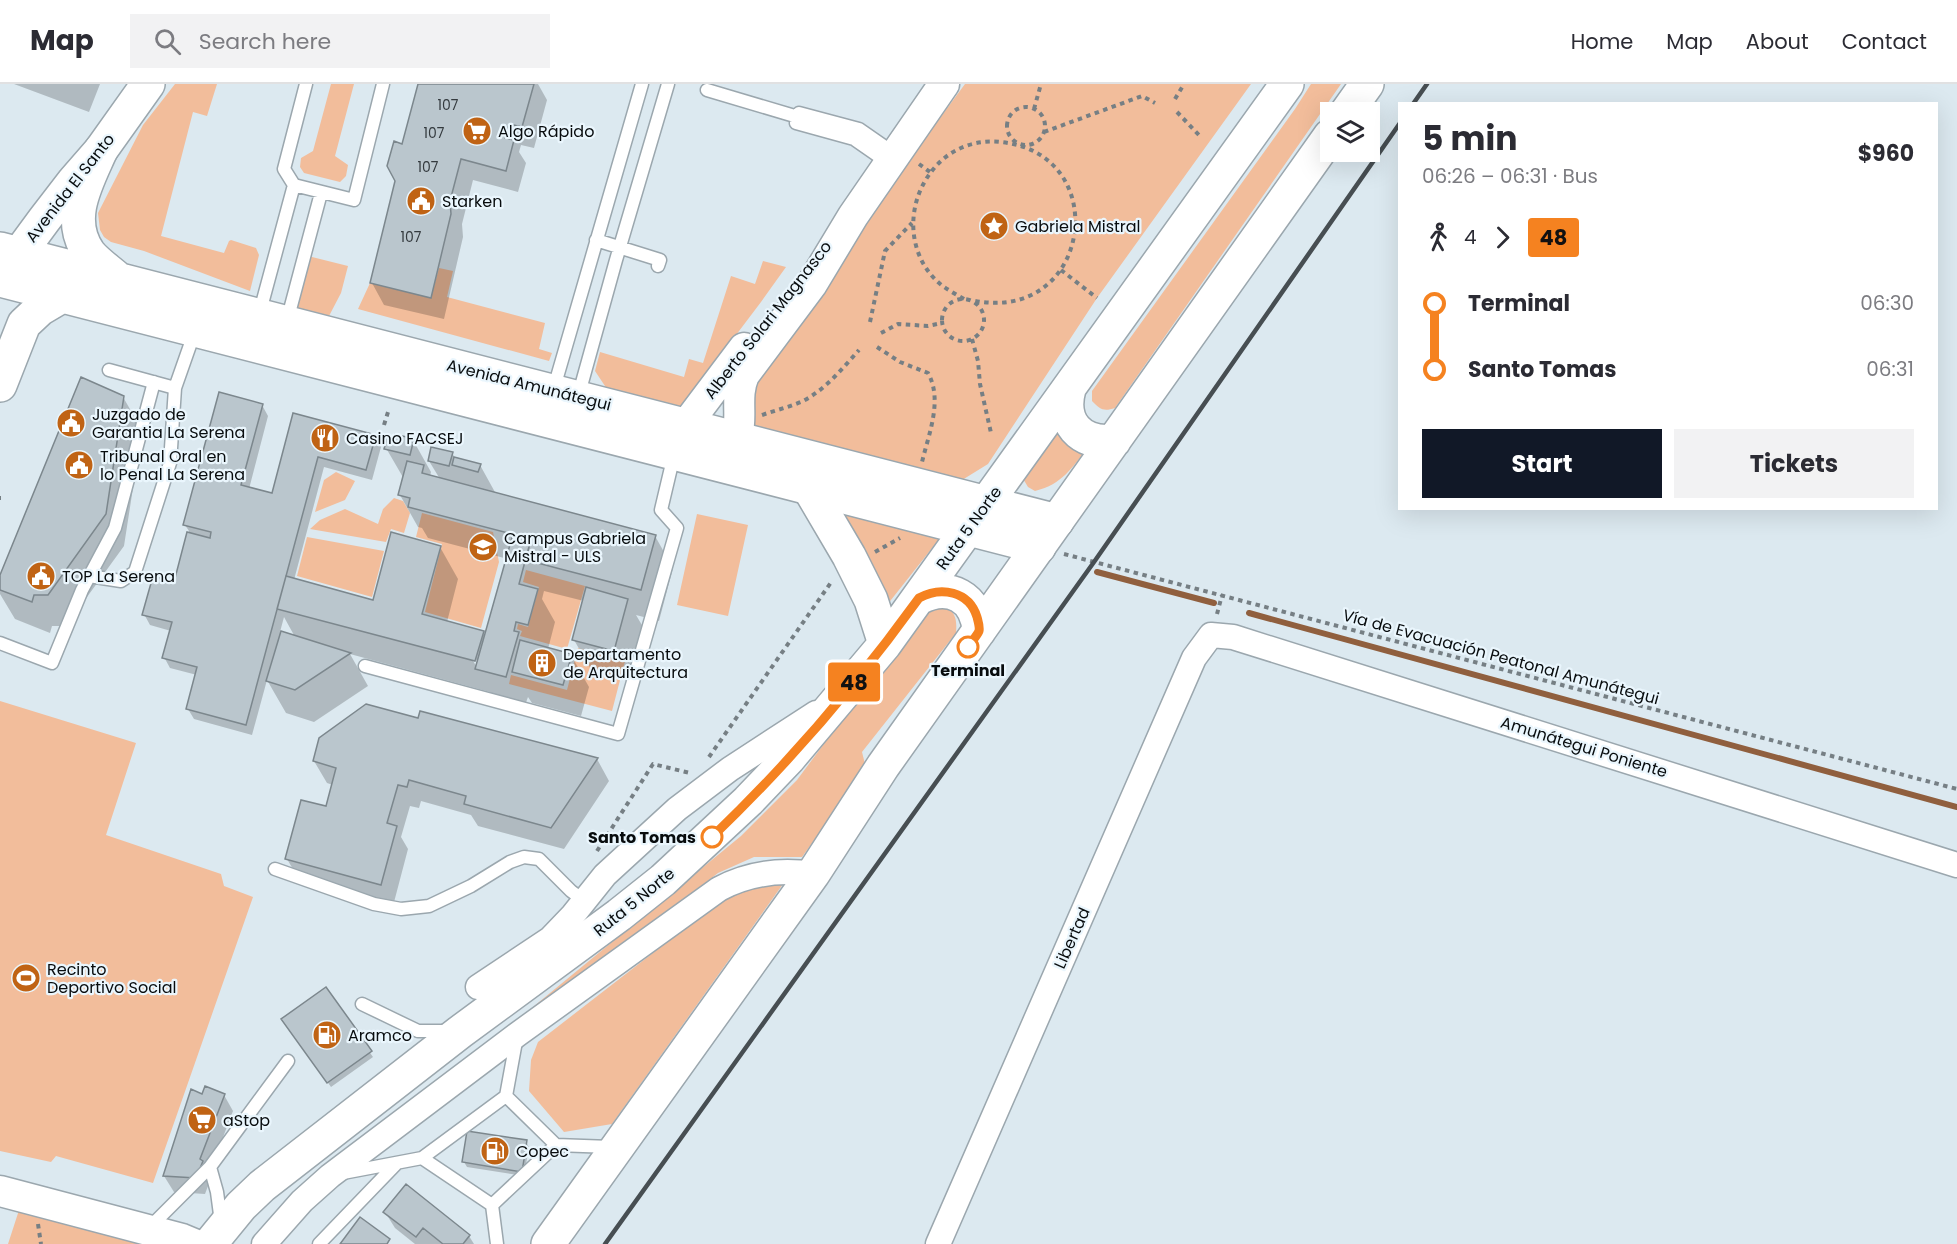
<!DOCTYPE html>
<meta charset="utf-8">
<style>
:root{--surface:#fff;--page:#f2f2f3;--text:#2b2b33;--muted:#7c7c81;--line:#e1e1e2;--accent:#111827}
body{margin:0;font-family:Poppins,sans-serif;background:var(--page);color:var(--text);height:100vh;display:flex;flex-direction:column;font-size:22px;white-space:nowrap}
*{box-sizing:border-box;margin:0}
p{font-size:20px;color:var(--muted)}
.icon{flex:none;width:33px;height:33px;fill:none;stroke:currentColor;stroke-width:2;stroke-linecap:round;stroke-linejoin:round}
.map{position:relative;flex:1;overflow:hidden}
.details{position:absolute;left:1398px;top:18px;width:540px;height:408px;display:flex;flex-direction:column;background:var(--surface);border-radius:0px;box-shadow:0 6px 24px #0002}
.details>*{flex:none}
.badge{padding:0 12px;border-radius:4px;font-size:21px;line-height:39px}
.controls{position:absolute;left:1320px;top:18px;display:grid;gap:12px}
.controls a{display:grid;place-items:center;width:60px;height:60px;border-radius:0px;background:var(--surface);box-shadow:0 6px 24px #0002;font-size:30px}
.map>.badge{position:absolute;translate:-50% -50%;box-shadow:0 0 0 3px #fff}
.legs{display:flex;align-items:center;gap:9px;height:66px;padding:0 24px;font-size:20px}
.legs p{margin-inline-start:auto}
.headline{display:flex;align-items:center;justify-content:space-between;height:102px;padding:0 24px}
h1{font-size:33px;font-weight:700;line-height:45px}
.primary-button{display:flex;gap:12px;margin-top:auto;padding:12px 24px}
.primary-button a{flex:1;height:69px;border-radius:0px;background:var(--accent);color:#fff;font-size:24px;font-weight:700;line-height:69px;text-align:center}
.primary-button a+a{background:var(--page);color:var(--text)}
ul{padding:0 24px;list-style:none}
li{display:flex;align-items:center;gap:21px;height:66px;font-size:22px}
li i{display:grid;place-items:center;width:9px;height:100%;margin:0 8px;background:currentColor}
li i::after{content:'';width:15px;height:15px;margin:-8px;border:4px solid;border-radius:50%;background:var(--surface)}
li p{margin-inline-start:auto}
li:first-child i{background:linear-gradient(#0000 50%,currentColor 0)}
li:last-child i{background:linear-gradient(currentColor 50%,#0000 0)}
header{display:flex;align-items:center;gap:36px;box-sizing:border-box;height:84px;padding:0 30px;background:var(--surface);border-bottom:2px solid var(--line)}
header strong{font-size:28px}
nav{display:flex;gap:33px;margin-inline-start:auto;font-size:21px}
.search{width:420px;height:54px;background:var(--page);display:flex;align-items:center;gap:15px;box-sizing:border-box;padding:0 21px;border-radius:0px;color:var(--muted);font-size:22px}
.map>svg:first-child{display:block}
.green{fill:#f2bd9b}
.shadow{fill:#0003;fill-rule:evenodd}
.lines{fill:none;stroke-linecap:round;stroke-linejoin:round}
.stream{stroke:#905f3e;stroke-width:6}
.building{fill:#bac6cd;stroke:#7c878d;stroke-width:1.5}
.service-casing{stroke:#9ba7ae;stroke-width:15}
.minor-casing{stroke:#9ba7ae;stroke-width:27}
.tertiary-casing{stroke:#9ba7ae;stroke-width:33}
.secondary-casing{stroke:#9ba7ae;stroke-width:36}
.primary-casing{stroke:#9ba7ae;stroke-width:36}
.trunk-casing{stroke:#9ba7ae;stroke-width:36}
.path{stroke:#767f84;stroke-width:4;stroke-dasharray:4.5 4.5;stroke-linecap:butt}
.service{stroke:#fff;stroke-width:12}
.minor{stroke:#fff;stroke-width:24}
.tertiary{stroke:#fff;stroke-width:30}
.secondary{stroke:#fff;stroke-width:33}
.primary{stroke:#fff;stroke-width:33}
.trunk{stroke:#fff;stroke-width:33}
.rail{stroke:#474e52;stroke-width:4.5}
.line-1-casing{stroke:#fff;stroke-width:14}
.line-1{stroke:#f58220;stroke-width:9}
.stop-1-dot{fill:#fff;stroke:#f58220;stroke-width:3}
.labels{text-anchor:middle;dominant-baseline:central;stroke-width:4.5;stroke-linejoin:round;paint-order:stroke}
.number-label{font-size:14px;fill:#343a3e}
.poi-label{font-size:16px;fill:#080c0e;stroke:#eaf6fd;text-anchor:start}
.street-label{font-size:16px;fill:#080c0e;stroke:#eaf6fd}
.stop-label{font-size:16px;font-weight:bold;fill:#080c0e;stroke:#eaf6fd}
</style>
<header>
<strong>Map</strong>
<div class="search"><svg class="icon" aria-label="search" viewBox="0 0 24 24"><circle cx="10" cy="10" r="6"/><path d="M15 15l6 6"/></svg>Search here</div>
<nav><a>Home</a><a>Map</a><a>About</a><a>Contact</a></nav>
</header>
<div class="map">
<svg width="1957" height="1160" viewBox="0 0 1957 1160">
<rect width="100%" height="100%" fill="#dce9f0"/>
<path class="green" d="M175,0H217L207,32L193,28L161,152L224,169L229,157L231,156L256,164L259,171L250,207L144,167L111,158L104,153L100,146L98,129L143,41Z
M331,0H354L335,72L348,81L346,92L340,98L304,89L300,83L301,74L313,67Z
M965,0H1251L1097,214L988,380L954,401L744,347L742,302Z
M1311,0H1341L1115,324C1103,328 1100,325 1092,317V307L1295,25Z
M308,172L348,182L341,209L329,232L295,223Z
M763,177L786,183L761,218L680,325L607,305L595,287L600,268L684,293L689,275L703,279L731,192L755,200Z
M439,184L453,187L447,213L545,239L539,265L552,269L549,277L358,225L370,199L431,214Z
M1059,337L1088,364C1071,384 1063,400 1035,407L1028,403L1022,393Z
M336,388L355,397L345,416L315,428L324,396Z
M394,414L403,417L410,429L404,449L391,445L386,458L310,445L320,436L345,425L378,440L383,425Z
M832,421L944,449L887,521Z
M422,429L493,448L499,478L481,544L425,528L442,460L416,453Z
M697,430L748,441L728,532L677,521Z
M307,453L384,467L372,513L297,492Z
M526,486L585,502L567,565L520,552L522,547L517,545L518,540L528,543L539,503L523,498Z
M946,521C956,530 957,536 956,549L862,668L866,684L802,773H754L718,789L540,926L533,923L741,752L797,696L926,523Z
M578,564L625,577L612,627L509,600L511,591L567,606Z
M0,617L136,659L106,751L221,790L224,802L253,813L153,1099L56,1072L51,1078L0,1067Z
M754,800H783L612,1040L564,1048L529,1007L531,976L538,958L729,810Z
M21,1120L165,1160H8Z"/>
<path class="shadow" d="M14,0H100L89,28Z
M419,0H538L547,16L534,64L521,61L519,68L526,79L518,108L473,96L462,140L463,153L444,235L384,221L372,199L403,62Z
M123,313L142,346L124,462L66,542H52L50,549L15,535L0,510V495Z
M262,321L268,332L249,405L273,411L295,331L375,353L381,363L372,396L324,383L294,496L374,517L440,463L458,495L447,538L483,548L486,553L508,475L428,454L422,444L418,443L400,411L404,395L386,364L413,356L431,388L430,392L440,395L429,377L452,369L455,374L480,381L496,410L655,452L673,484L659,537L636,531L646,548L632,598L592,587L574,556L584,517L544,507L542,515L555,538L548,565L571,571L589,603L581,632L532,619L528,613L524,624L495,616L490,608L350,570L368,602L314,638L286,629L267,596L252,651L194,635L188,625L197,591L170,584L164,573L171,547L150,541L144,530L175,499L189,447L185,441ZM284,533L295,553L280,548ZM473,570L478,579V585L470,572Z
M419,636L597,675L609,697L564,765L478,742L471,731L421,717L419,724L410,722L401,753L408,765L393,822L300,797L287,775L327,724L333,701L327,699L314,677Z
M325,905L373,973L331,1003L286,940Z
M224,1011L233,1027L209,1090L211,1094L205,1110L174,1108L164,1092L183,1038L203,1012Z
M526,1058L529,1063L524,1092L467,1083L464,1078Z
M385,1128L469,1152L474,1160H415L395,1144Z"/>
<g class="lines">
<path class="stream" d="M1097,488L1214,519
M1249,529L1957,723"/>
</g>
<path class="building" d="M418,0H534L522,43L509,40L505,54L514,56L506,87L461,75L450,117L451,130L431,214L370,199L395,97L387,82L394,57L402,60Z
M81,293L124,312L106,430L48,511H34L32,518L0,506V491Z
M219,308L263,320L241,401L272,409L293,329L376,351L366,386L318,373L246,641L186,625L197,583L162,574L172,538L142,531L153,492L174,498L187,448L210,454L211,448L183,441Z
M395,350L414,355L410,371L384,365L387,355L394,357Z
M431,363L453,368L449,382L428,377Z
M454,373L481,380L478,388L452,381Z
M407,377L424,381L422,389L656,451L641,506L526,476L531,455L408,423L410,414L398,411Z
M391,448L441,462L422,530L484,547L475,577L277,525L286,492L373,516Z
M513,450L531,455L519,500L538,505L528,541L516,538L514,547L519,548L506,593L475,585Z
M586,503L628,515L614,567L572,556Z
M281,547L351,569L295,606L266,597Z
M520,556L572,570L563,601L512,588Z
M366,620L418,634L420,627L598,674L551,744L464,720L466,712L409,696L407,703L398,701L387,739L397,742L381,801L285,775L301,716L326,722L336,684L313,677L319,654Z
M326,903L372,967L327,999L281,935Z
M205,1002L225,1010L200,1075L203,1077L196,1094L163,1092L191,1005L202,1010Z
M467,1047L527,1056L522,1088L462,1078Z
M406,1100L470,1151L463,1160H443L423,1144L416,1153L383,1128Z
M360,1133L390,1155L387,1160H340Z"/>
<g class="lines">
<g class="service-casing">
<path id="service" d="M707,6L798,33
M799,29L859,45L895,70
M796,39L854,55L890,80
M294,101L354,116L383,0
M596,156L660,176L658,182
M259,231L294,101L284,85L306,0
M287,237L321,109
M109,286L175,304
M553,307L642,0
M578,313L616,176L668,0
M89,492L121,497L135,488L170,379L175,304L195,247
M0,559L52,579L82,506L115,444L154,298
M365,582L618,650L677,444L661,426L674,371
M275,785L374,820L401,825L429,822L471,802L510,778L524,773L539,775L571,807L583,816
M362,920L418,947H450
M506,1012L556,1061
M422,1074L492,1121
M343,1089L422,1074L506,1012L517,952
M221,1138L217,1108L210,1083L288,977
M149,1144L210,1083
M319,1160L397,1079
M497,1160L492,1121L556,1061L611,1063"/>
</g>
<g class="minor-casing">
<path id="minor" d="M478,903L550,855L573,831L605,791L677,725L730,685L816,629
M264,1160L302,1117L330,1092L518,950L719,805C749,789 779,785 813,790
M938,1160L1194,574L1211,551L1233,553L1957,781"/>
</g>
<g class="tertiary-casing">
<path id="tertiary" d="M686,341L744,264
M722,372C752,348 731,321 744,291L812,200L853,132L944,0
M0,1107L182,1155L194,1160"/>
</g>
<g class="secondary-casing">
<path id="secondary" d="M6,194L19,170L44,136L74,97L101,66L148,0"/>
</g>
<g class="primary-casing">
<path id="primary" d="M101,66C87,98 65,135 89,169C96,178 108,186 117,194
M0,165L1057,437
M0,196L1039,463
M0,301L24,240L40,225L62,212"/>
</g>
<g class="trunk-casing">
<path id="trunk" d="M1347,28L1367,0
M1069,305C1060,338 1080,361 1114,357
M809,404L849,472L871,516L885,560
M919,514C949,498 977,513 979,547
M210,1160L241,1122L262,1102L460,948L619,831L663,796L748,717L789,674L885,560L1287,0
M548,1160L813,790L883,682L1330,52"/>
</g>
<path class="path" d="M1175,15L1184,0
M1007 42a19 19 0 1 1 38 0a19 19 0 1 1-38 0Z
M1034,25L1041,0
M1177,28L1199,51
M1044,48L1142,12L1155,19
M919,80L930,88
M1061,186L1097,214
M942 236a21 21 0 1 1 42 0a21 21 0 1 1-42 0Z
M964,215C957,211 950,207 944,203C905,174 904,117 936,82C952,64 977,55 1001,58C1116,70 1091,243 971,216
M870,238L885,167L912,139
M881,249L898,240L928,242L942,239
M972,255L978,277L980,300L991,349
M877,263L900,278L928,289C943,316 929,349 922,378
M762,331C776,326 790,323 803,317C826,305 842,285 859,266
M384,341L388,328
M0,414H1
M875,468L900,454
M1064,470L1957,705
M1217,530L1222,511
M709,673L832,497
M597,767L653,680L690,689
M38,1140L41,1160"/>
<use href="#service" class="service"/>
<use href="#minor" class="minor"/>
<use href="#tertiary" class="tertiary"/>
<use href="#secondary" class="secondary"/>
<use href="#primary" class="primary"/>
<use href="#trunk" class="trunk"/>
<path class="rail" d="M1413,20L1427,0
M605,1160L1094,478L1400,39"/>
</g>
<g class="lines">
<g class="line-1-casing">
<path id="line-1" d="M712,753C788,680 857,600 919,514C941,502 969,507 977,533C978,537 980,543 979,547C977,552 971,558 968,563"/>
</g>
<use href="#line-1" class="line-1"/>
</g>
<defs>
<g id="supermarket-disc" transform="scale(1.5)"><circle r="9.5" fill="#c06314" stroke="#eaf6fd"/><path d="M-6-5.5h2.5l.6 2H6L4.5 2H-2.5L-4.4-4H-6ZM-1.5 3.2a1.3 1.3 0 1 0 .1 0ZM3 3.2a1.3 1.3 0 1 0 .1 0Z" fill="#fff"/></g>
<g id="civic-disc" transform="scale(1.5)"><circle r="9.5" fill="#c06314" stroke="#eaf6fd"/><path d="M-.6-6.5H3V-4.5H.6V-3L4-1V1h2V6H-6V1h2V-1L-.6-3ZM-1.2 2.5V6h2.4V2.5Z" fill="#fff"/></g>
<g id="sight-disc" transform="scale(1.5)"><circle r="9.5" fill="#c06314" stroke="#eaf6fd"/><path d="M0-6L1.8-2.2L6-1.7L2.9 1.2L3.7 5.4L0 3.3L-3.7 5.4L-2.9 1.2L-6-1.7L-1.8-2.2Z" fill="#fff"/></g>
<g id="restaurant-disc" transform="scale(1.5)"><circle r="9.5" fill="#c06314" stroke="#eaf6fd"/><path d="M-5-6h1v4h1v-4h1v4h1v-4h1v5L-1.5 .5V6h-2V.5L-5-1ZM5-6V6H3V1.5H1.5Q1.5-4 5-6Z" fill="#fff"/></g>
<g id="university-disc" transform="scale(1.5)"><circle r="9.5" fill="#c06314" stroke="#eaf6fd"/><path d="M0-5L7-2L0 1L-7-2ZM-4 1L0 2.5L4 1V4Q0 6-4 4Z" fill="#fff"/></g>
<g id="building-disc" transform="scale(1.5)"><circle r="9.5" fill="#c06314" stroke="#eaf6fd"/><path d="M-4-6H4V6H1V3H-1V6H-4ZM-2.5-4.3h1.7v1.8h-1.7ZM.8-4.3h1.7v1.8H.8ZM-2.5-1h1.7V.8h-1.7ZM.8-1h1.7V.8H.8Z" fill="#fff"/></g>
<g id="stadium-disc" transform="scale(1.5)"><circle r="9.5" fill="#c06314" stroke="#eaf6fd"/><path d="M0-5a6.5 5 0 1 0 0 10a6.5 5 0 1 0 0-10ZM-3.5-1.8h7v3.6h-7Z" fill="#fff"/></g>
<g id="fuel-disc" transform="scale(1.5)"><circle r="9.5" fill="#c06314" stroke="#eaf6fd"/><path d="M-5.5-6h7V0h2V4h1.3V-2.5L3-4.5l.8-.8L6-3V5H2.5V1h-1V6h-7ZM-4.2-4.7v3.2H.2V-4.7Z" fill="#fff"/></g>
</defs>
<g fill-rule="evenodd">
<use href="#supermarket-disc" x="477" y="47"/>
<use href="#civic-disc" x="421" y="117"/>
<use href="#sight-disc" x="994" y="142"/>
<use href="#civic-disc" x="71" y="339"/>
<use href="#restaurant-disc" x="325" y="354"/>
<use href="#civic-disc" x="79" y="381"/>
<use href="#university-disc" x="483" y="463"/>
<use href="#civic-disc" x="41" y="492"/>
<use href="#building-disc" x="542" y="579"/>
<use href="#stadium-disc" x="26" y="894"/>
<use href="#fuel-disc" x="327" y="951"/>
<use href="#supermarket-disc" x="202" y="1036"/>
<use href="#fuel-disc" x="495" y="1067"/>
</g>
<g class="stop-1-dot">
<circle cx="968" cy="563" r="10"/>
<circle cx="712" cy="753" r="10"/>
</g>
<g class="labels">
<g class="number-label">
<text x="448" y="21">107</text>
<text x="434" y="49">107</text>
<text x="428" y="83">107</text>
<text x="411" y="153">107</text>
</g>
<g class="poi-label">
<text x="498" y="47">Algo Rápido</text>
<text x="442" y="117">Starken</text>
<text x="1015" y="142">Gabriela Mistral</text>
<text x="92" y="330">Juzgado de<tspan x="92" dy="18">Garantia La Serena</tspan></text>
<text x="346" y="354">Casino FACSEJ</text>
<text x="100" y="372">Tribunal Oral en<tspan x="100" dy="18">lo Penal La Serena</tspan></text>
<text x="504" y="454">Campus Gabriela<tspan x="504" dy="18">Mistral - ULS</tspan></text>
<text x="62" y="492">TOP La Serena</text>
<text x="563" y="570">Departamento<tspan x="563" dy="18">de Arquitectura</tspan></text>
<text x="47" y="885">Recinto<tspan x="47" dy="18">Deportivo Social</tspan></text>
<text x="348" y="951">Aramco</text>
<text x="223" y="1036">aStop</text>
<text x="516" y="1067">Copec</text>
</g>
<g class="street-label">
<text transform="translate(70 104) rotate(-52)">Avenida El Santo</text>
<text transform="translate(768 236) rotate(-52)">Alberto Solari Magnasco</text>
<text transform="translate(529 301) rotate(14)">Avenida Amunátegui</text>
<text transform="translate(969 444) rotate(-54)">Ruta 5 Norte</text>
<text transform="translate(1501 573) rotate(15)">Vía de Evacuación Peatonal Amunátegui</text>
<text transform="translate(1584 663) rotate(17)">Amunátegui Poniente</text>
<text transform="translate(634 818) rotate(-39)">Ruta 5 Norte</text>
<text transform="translate(1072 854) rotate(-66)">Libertad</text>
</g>
<g class="stop-label">
<text x="968" y="586">Terminal</text>
<text x="696" y="753" text-anchor="end">Santo Tomas</text>
</g>
</g>
</svg>
<div class="controls">
<a><svg class="icon" aria-label="layers" viewBox="0 0 24 24"><path d="M12 4l9 5-9 5-9-5zM3 14l9 5 9-5"/></svg></a>
</div>
<b class="badge" style="left:854px;top:598px;background:#f58220;color:#111">48</b>
<section class="details">
<div class="headline"><div><h1>5 min</h1><p>06:26 – 06:31 · Bus</p></div><b>$960</b></div>
<div class="legs"><svg class="icon" aria-label="walk" viewBox="0 0 24 24"><circle cx="13" cy="4" r="2"/><path d="M13 8l-2 6 4 7M11 14l-3 7M7 12l3-4h3l4 4"/></svg>4<svg class="icon" aria-label="forward" viewBox="0 0 24 24"><path d="M9 5l7 7-7 7"/></svg><b class="badge" style="background:#f58220;color:#111">48</b></div>
<ul>
<li><i style="color:#f58220"></i><b>Terminal</b><p>06:30</p></li>
<li><i style="color:#f58220"></i><b>Santo Tomas</b><p>06:31</p></li>
</ul>
<div class="primary-button"><a>Start</a><a>Tickets</a></div>
</section>
</div>
